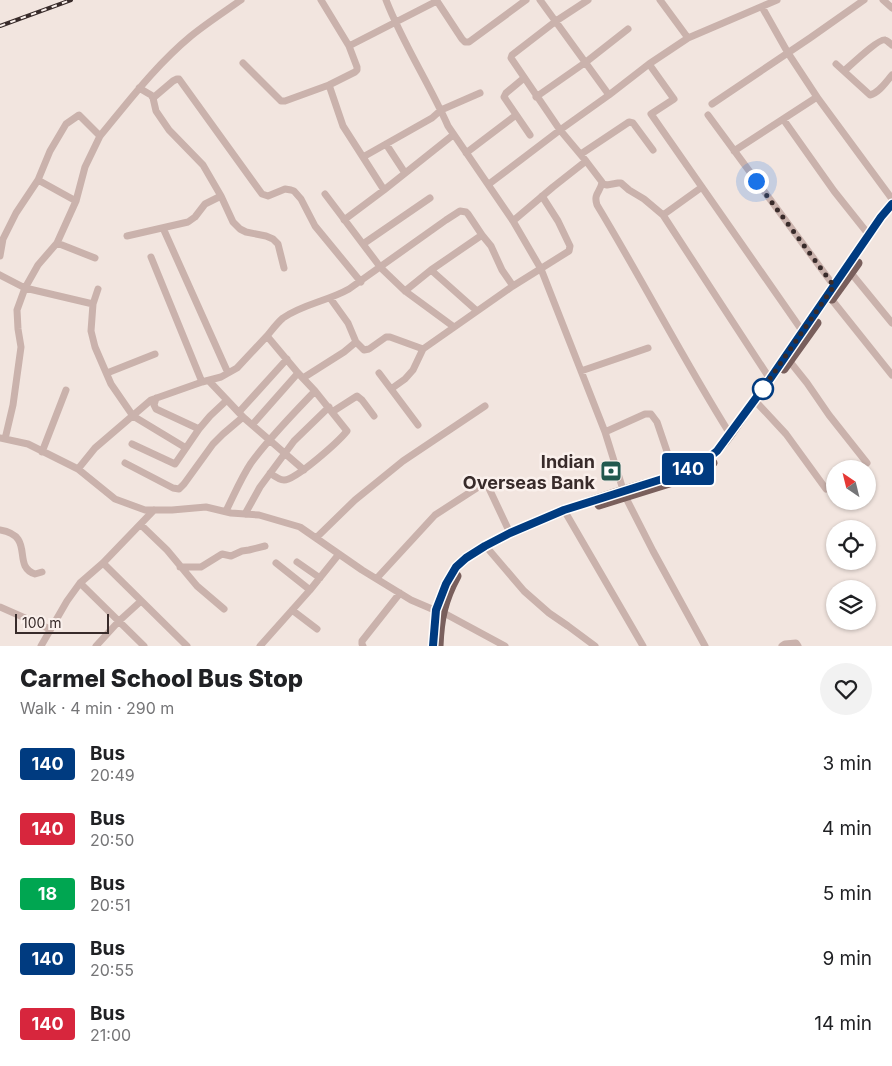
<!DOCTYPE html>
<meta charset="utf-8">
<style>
:root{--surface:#fff;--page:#f2f2f2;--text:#202124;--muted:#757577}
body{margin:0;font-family:Inter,sans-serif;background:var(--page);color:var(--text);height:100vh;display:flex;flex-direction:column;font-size:19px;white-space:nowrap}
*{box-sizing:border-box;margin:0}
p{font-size:16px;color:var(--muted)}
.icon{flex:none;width:28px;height:28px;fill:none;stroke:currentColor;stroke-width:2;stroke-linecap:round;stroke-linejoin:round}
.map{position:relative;height:646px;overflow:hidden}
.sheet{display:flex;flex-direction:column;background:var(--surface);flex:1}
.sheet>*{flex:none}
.badge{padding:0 10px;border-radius:4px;font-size:18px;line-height:32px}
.needle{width:32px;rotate:325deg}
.fabs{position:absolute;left:826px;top:460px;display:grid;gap:10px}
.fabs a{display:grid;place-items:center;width:50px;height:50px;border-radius:50%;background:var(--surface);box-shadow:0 1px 4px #0004;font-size:25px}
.scale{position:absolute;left:15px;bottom:12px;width:94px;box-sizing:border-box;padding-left:5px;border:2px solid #382b2a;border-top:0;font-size:14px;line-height:18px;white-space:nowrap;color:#382b2a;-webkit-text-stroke:4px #faf0ec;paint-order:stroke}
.you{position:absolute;width:25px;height:25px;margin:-12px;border:4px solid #fff;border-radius:50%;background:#1a73e8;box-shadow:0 0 0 8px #1a73e833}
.map>.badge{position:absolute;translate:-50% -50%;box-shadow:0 0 0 2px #fff}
.round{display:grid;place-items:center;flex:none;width:52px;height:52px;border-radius:26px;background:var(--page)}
.head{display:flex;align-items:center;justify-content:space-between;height:85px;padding:0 20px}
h1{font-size:24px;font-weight:800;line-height:38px}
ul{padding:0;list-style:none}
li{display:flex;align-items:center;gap:15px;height:65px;padding:0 20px}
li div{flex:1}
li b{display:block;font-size:19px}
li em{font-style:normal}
li .badge{min-width:55px;font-weight:700;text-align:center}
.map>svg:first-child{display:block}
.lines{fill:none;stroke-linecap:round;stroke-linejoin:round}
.minor{stroke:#cab2ac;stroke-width:7}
.major{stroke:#795f5c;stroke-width:9}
.rail-casing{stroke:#382b2a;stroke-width:4}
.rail{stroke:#faf0ec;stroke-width:2;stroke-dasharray:5.5;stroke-linecap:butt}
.line-casing{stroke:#fff;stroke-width:11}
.line{stroke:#003b80;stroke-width:8}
.walk{stroke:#382b2a;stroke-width:5;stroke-dasharray:0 9}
.stop-dot{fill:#fff;stroke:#003b80;stroke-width:2.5}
.labels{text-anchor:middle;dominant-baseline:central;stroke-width:5;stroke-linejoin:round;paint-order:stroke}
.poi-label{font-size:18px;font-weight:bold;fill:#382b2a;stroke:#faf0ec;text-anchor:end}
</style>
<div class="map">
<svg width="892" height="646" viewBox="0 0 892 646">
<rect width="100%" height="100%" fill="#f2e5df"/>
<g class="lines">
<path class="minor" d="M386,0C403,44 429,83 448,126L513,221L541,269L605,432L625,496L653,551L705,646
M540,0L609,95
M588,0L556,21L512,55L511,58L560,130L586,161L602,182C601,192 593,193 597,205C643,281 683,359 730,434
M660,0L688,38
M777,0L688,38L649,64L674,99L651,114L803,332
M883,0L892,8
M762,7L788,53L817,97L892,199
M349,46L437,1L462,39L465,42H469L526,0
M243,63L281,101H285L329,85L355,72L357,70V67L349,46L321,0
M836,64L870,95C879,93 886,82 892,75
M844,71C850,66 879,38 885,40C886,40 891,44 892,45
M524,78L506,93L504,97L530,135
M329,85L343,126L384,190
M139,88L151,95L153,98L156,111L169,130L203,165L221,196L233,222L240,229L246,232L266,236L273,239L278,244L284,268
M536,97L586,62L628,29
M153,98L173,81L177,79H179L262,194L268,196L285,189L291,190L294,191L301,199L315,226L361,282
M712,104L810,38L864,0
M708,115L834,286
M783,119L834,191L869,235
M100,136C129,101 156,65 191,36C207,23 224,12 241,0
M386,144L405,173
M734,151L817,97
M466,153L516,115
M581,154L629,122L633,123L653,150
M363,157L432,118L441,110L480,93
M38,180L76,201
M489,184L560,130L609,95L649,64
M603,184L607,185L618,183H621L629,190L644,199L663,215
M702,187L663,215L770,379
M325,194L381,268L405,291L454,327
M344,220L384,190L453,135
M513,221L553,187L586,161
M163,228L228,373
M127,236L188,222L195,217L205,204L221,196
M57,243L95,258
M363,244L430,198
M0,256L3,239L16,213L38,180L50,151L66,124L79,115L100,136L85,167L76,201L57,243L38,265L25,288L17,310L18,329L21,347L13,405L5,439
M151,257L202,382
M431,270L477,311
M851,273L892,323
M0,275L25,288L93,304
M98,289L93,304L91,331L95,347L111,384L133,416L186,448
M405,291L431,270L482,235
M330,298L348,323L356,342L364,350L369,349L386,337H390L423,349
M832,300L892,375
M267,336C272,330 277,323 283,318C303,304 328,301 349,289L446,220L460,211L466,212L468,214L482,235L491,246L502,270L513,286
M787,358L807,383L829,415L867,463
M581,371L648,348
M107,373L155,354
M379,373L418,425
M303,378L344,352L356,342
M209,381L227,400
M391,389L405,379L413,370L423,349L513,286L569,251L570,246L558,221L542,196
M156,398L154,405L156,409L199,429
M759,405L786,434L826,489
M239,412L287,359
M332,412L357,396L362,400L374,416
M252,425L298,373
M605,432L645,414H651L657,422L675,475
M0,438L28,444L78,469L115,499L145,510H172L206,507L231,513L259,515L300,527L362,570L411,600L432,609L442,612L505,646
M132,444L175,464L199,429L210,416L227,400L243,417L304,470
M42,452L66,390
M125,463L173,488L179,489L184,484L213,444L223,434L243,417
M78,469L95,448L151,400L202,382L221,377L237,368L267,336L298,373L315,391L347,431C339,441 296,480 284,480C279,480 274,476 270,473
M564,510L643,646
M226,511C234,495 241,478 251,463C270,437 293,414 315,391
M245,514L260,487L294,441L329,407
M141,525L167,550L197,586L224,609
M0,530C36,536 11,566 35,574L42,572
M316,538L355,500L403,461L485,406
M489,550L524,591L549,613L568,626L595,646
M297,562L320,578
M103,563L187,646
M276,563L310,590
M180,567H201L222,554L231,556L242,551L249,550L265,546
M377,578L435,515L486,482L510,533
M80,583L144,646
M0,607L50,629
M292,610L317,629
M41,646L67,601L80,583L103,563L154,510
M96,646L119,621L141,601
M260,646L310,590L339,554
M363,646L362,644V641L400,593
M782,646L785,644L796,643L798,646"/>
<path class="major" d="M832,299L858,263
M784,369L817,323
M599,505L676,481L702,470L713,463
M433,646C434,618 439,591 456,568C466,554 485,546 500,538C544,516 590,500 637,486C661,479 688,474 708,459C725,447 741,418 755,400C798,340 840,278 881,217L892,204
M439,646C440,619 444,600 457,576"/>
<g class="rail-casing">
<path id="rail" d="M0,26L71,0"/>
</g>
<use href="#rail" class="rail"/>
</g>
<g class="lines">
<g class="line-casing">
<path id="line" d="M433,646L436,610L446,584L456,567L466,558L485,546L510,533L564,510L675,475L701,464L717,451L770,379L881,217L892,204"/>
</g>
<use href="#line" class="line"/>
<path class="walk" d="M756,181L834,286L760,393L763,389"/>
</g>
<defs>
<g id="bank-square" transform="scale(1.125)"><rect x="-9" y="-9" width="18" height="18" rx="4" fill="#21584e" stroke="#faf0ec"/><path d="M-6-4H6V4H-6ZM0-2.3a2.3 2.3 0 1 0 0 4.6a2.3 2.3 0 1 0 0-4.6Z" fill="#fff"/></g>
</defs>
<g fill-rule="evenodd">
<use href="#bank-square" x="611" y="471"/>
</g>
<circle class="stop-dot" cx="763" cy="389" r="10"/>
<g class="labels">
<g class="poi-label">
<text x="595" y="461">Indian<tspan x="595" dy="21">Overseas Bank</tspan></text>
</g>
</g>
</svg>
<div class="fabs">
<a><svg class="needle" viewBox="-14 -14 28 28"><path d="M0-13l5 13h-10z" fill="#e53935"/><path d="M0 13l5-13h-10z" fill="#757577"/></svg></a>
<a><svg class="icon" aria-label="locate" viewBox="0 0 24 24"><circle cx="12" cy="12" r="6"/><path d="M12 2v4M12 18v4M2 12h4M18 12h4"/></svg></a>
<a><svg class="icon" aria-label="layers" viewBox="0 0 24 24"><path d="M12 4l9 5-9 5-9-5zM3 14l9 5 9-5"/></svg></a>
</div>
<div class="scale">100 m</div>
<div class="you" style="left:756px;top:181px"></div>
<b class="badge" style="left:688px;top:469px;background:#003b80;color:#fff">140</b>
</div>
<section class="sheet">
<div class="head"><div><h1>Carmel School Bus Stop</h1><p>Walk · 4 min · 290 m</p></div><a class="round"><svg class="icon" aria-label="heart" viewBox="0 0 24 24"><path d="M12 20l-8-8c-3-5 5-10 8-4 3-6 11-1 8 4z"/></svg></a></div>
<ul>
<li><span class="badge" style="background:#003b80;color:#fff">140</span><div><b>Bus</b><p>20:49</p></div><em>3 min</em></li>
<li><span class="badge" style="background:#d7263d;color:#fff">140</span><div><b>Bus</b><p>20:50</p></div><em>4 min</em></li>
<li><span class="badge" style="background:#00a651;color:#fff">18</span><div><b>Bus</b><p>20:51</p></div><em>5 min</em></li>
<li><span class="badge" style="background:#003b80;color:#fff">140</span><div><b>Bus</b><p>20:55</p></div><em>9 min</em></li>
<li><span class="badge" style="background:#d7263d;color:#fff">140</span><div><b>Bus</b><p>21:00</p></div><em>14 min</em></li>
</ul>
</section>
